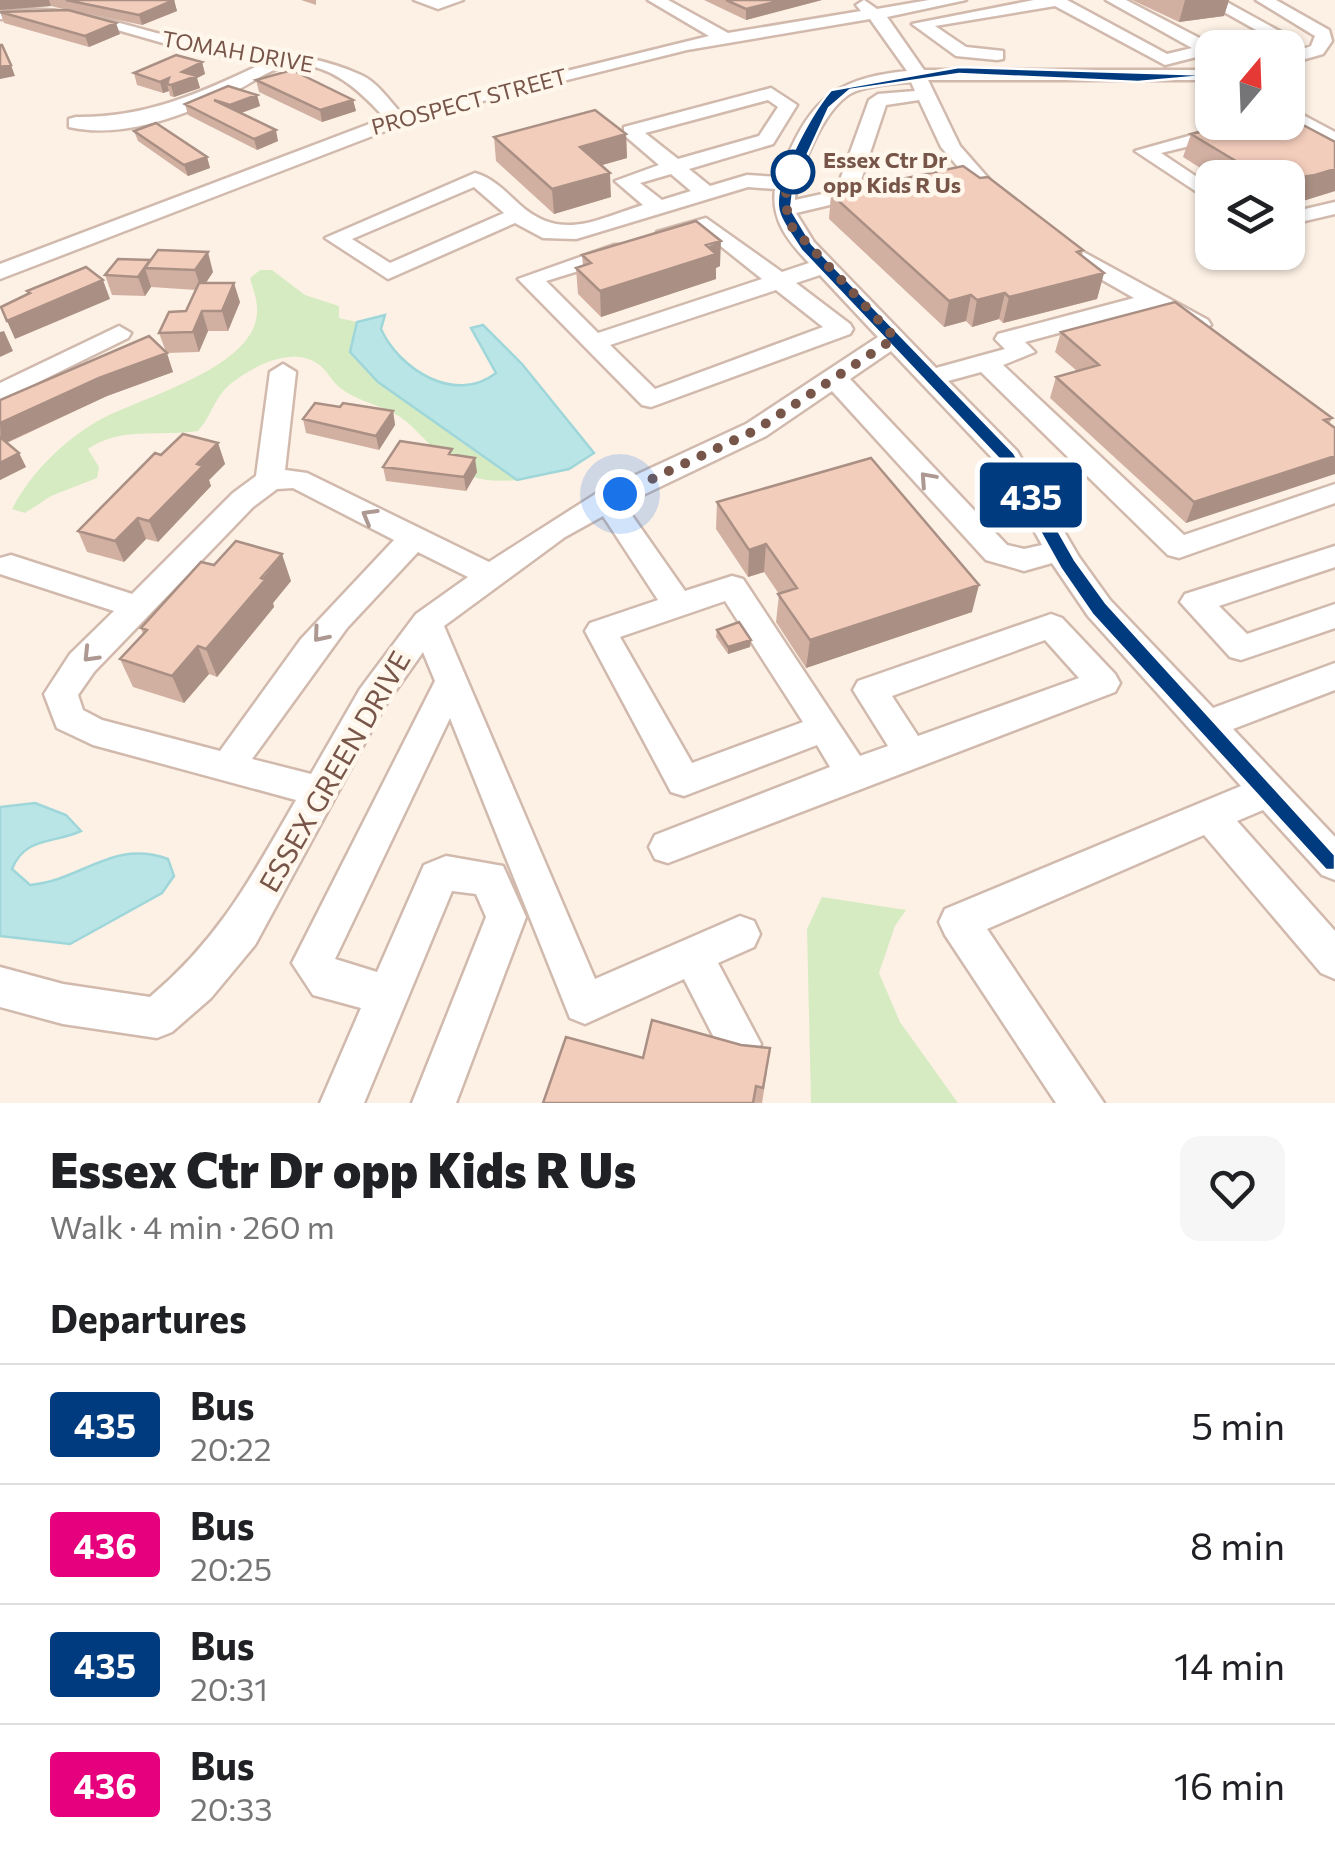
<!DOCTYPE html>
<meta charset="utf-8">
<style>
:root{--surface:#fff;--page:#f6f6f6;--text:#202124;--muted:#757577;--line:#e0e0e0}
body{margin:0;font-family:Commissioner,sans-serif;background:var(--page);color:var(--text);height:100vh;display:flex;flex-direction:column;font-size:38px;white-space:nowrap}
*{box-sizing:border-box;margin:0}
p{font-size:32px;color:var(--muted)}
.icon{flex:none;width:55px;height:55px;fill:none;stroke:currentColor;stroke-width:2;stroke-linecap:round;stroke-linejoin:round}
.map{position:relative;height:1103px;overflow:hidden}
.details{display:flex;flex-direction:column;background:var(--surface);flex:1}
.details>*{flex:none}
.badge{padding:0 20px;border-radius:8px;font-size:35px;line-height:65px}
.needle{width:65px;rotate:19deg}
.tools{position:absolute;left:1195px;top:30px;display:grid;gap:20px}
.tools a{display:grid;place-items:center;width:110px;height:110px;border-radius:20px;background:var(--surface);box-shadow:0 2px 8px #0004;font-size:50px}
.you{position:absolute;width:50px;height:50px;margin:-25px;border:8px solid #fff;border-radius:50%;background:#1a73e8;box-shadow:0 0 0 15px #1a73e833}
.map>.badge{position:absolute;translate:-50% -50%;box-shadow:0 0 0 5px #fff}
h2{padding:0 50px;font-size:38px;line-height:90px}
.round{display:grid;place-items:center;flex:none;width:105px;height:105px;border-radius:20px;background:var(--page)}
.head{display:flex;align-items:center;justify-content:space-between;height:170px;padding:0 50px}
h1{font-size:48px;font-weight:800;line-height:75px}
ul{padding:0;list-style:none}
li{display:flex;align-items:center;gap:30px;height:120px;padding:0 50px;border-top:2px solid var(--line)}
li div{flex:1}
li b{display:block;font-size:38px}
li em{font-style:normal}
li .badge{min-width:110px;font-weight:700;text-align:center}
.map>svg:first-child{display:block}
.green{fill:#d7ebc3}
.water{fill:#b9e5e7;stroke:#9fd6d9;stroke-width:2.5}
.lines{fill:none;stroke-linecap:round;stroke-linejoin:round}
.minor-casing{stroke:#d1baad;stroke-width:5}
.minor{fill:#fff;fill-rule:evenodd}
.wall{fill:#d1b0a2}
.shaded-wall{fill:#aa9084}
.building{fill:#f3cdbc;stroke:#aa9084;stroke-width:2.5}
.oneway{stroke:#ad9992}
.line{fill:#003b80;stroke:#fff;stroke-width:2.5}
.walk{stroke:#775549;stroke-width:10;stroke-dasharray:0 18}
.stop-dot{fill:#fff;stroke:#003b80;stroke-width:5}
.labels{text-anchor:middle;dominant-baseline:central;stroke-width:9;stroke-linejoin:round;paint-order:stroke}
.far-street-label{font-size:22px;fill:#775549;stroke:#fff6ec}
.far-stop-label{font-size:22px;font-weight:bold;fill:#775549;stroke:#fff6ec;text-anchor:start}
.street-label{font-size:28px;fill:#775549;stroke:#fff6ec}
</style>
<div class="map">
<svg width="1335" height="1103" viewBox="0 0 1335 1103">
<rect width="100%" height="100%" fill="#fdf1e5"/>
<path class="green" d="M260,270H272L305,295L339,306V318L357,322L350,352L464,444L517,480C453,486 446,457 407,422C389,406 358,403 339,387C331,380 327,370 318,364C293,346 255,365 233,382C215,395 212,416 198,431C159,437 122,426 88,449L99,467L97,478L51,496L25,513L12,509C30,474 62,442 96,422C136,398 261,368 257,308C257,298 252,287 250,278Z
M822,897L906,910L895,926L879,973L900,1022L958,1103H811L807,929Z"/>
<path class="water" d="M385,315L381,329C399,369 455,405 496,373L471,328L483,325L522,364L594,453L569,469L517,480L378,382L350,352L357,322Z
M35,803L66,815L81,831C54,844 25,836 12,869L30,885C83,880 112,839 168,859L174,876L162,893L70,944L0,936V807Z"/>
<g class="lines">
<g class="minor-casing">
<path id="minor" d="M414,0H463L438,9Z
M648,0H668L728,33L861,11L856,5L864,0L877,9L929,0H966L887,17L924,70H1212V80H928L960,146L996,187V195H982L941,147L919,100L886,105L859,186H876V194L796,213L814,242L936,368L1005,349L995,339L998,334L1134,298L1057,254L1054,249L1065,242L1208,320L1211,325L1199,332L1151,308L1025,342L1035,352L1003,365L1184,535L1335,484V503L1179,558L1168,555L981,372L948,381L1017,451L1079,557L1110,600L1213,708L1335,663V690L1233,729L1335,837V880L1322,875L1263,810L1237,821L1335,931V979L1321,973L1204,835L987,929L1104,1103H1056L945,935L939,922L945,909L1241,786L1088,616L1052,563L1024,571L986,560L832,391L766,436L624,504L685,591L732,576L743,579L860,756L888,746L853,690L858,681L1051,614L1062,618L1115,674L1120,683L1115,692L668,863L655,859L649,847L655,835L830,767L817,745L684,796L671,792L585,631L590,623L658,600L603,516L565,537L444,626L595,979L740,916L754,921L760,934L754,947L718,963L761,1044L755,1059L740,1065L725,1059L684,979L585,1024L570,1018L450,718L335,959L377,972L424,865L446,856L503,866L526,917L456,1103H412L486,917L476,894L452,891L364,1103H320L361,1008L313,995L292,963L435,681L423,652L384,707L255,945L211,998L172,1032L157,1038L63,1024L0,1007V967L63,984L150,997C220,938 251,878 296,800L93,745L57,728L44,694L70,654L114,611L0,574V558L11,555L132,594L233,493L256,476L270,372L283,364L296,372L285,470L307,473L489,562L597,493L746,424L878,337L820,275L796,283L850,324L853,329L850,334L651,407L642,405L518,279L614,245H630V255L546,281L598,333L762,279L703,232L657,242V232L706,218L782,272L809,263C788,241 771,220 775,189L748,187L576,239L543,238L515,223L388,279L325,238L475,173C493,178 506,192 519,204C561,242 595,220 643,205L615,181L659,165L624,135V127L771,88L797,105L773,144L689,169L710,186L747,175L779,177C807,105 828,79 907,71L870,19L687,50L427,115L0,279V264L385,118C361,92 328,59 287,66C272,68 253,82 239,89C190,113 125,140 69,127V119L76,117C147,118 203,92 266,62L191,51L72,17L0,19V13C70,0 128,29 195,42C251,52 310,51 361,75C377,82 389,100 400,112L709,36ZM911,82L915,91L878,94L869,100L836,191L795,200C797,171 826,102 856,91C872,85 894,83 911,82ZM768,100L778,107L759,136L678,159L645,133ZM671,174L691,191L662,200L640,183ZM474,187L504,213L390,263L352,239ZM776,290L823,327L655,389L610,345ZM891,351L996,462L1042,545L1024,549L1007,545L850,379ZM293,488L394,540L301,639L220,751L102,720L83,710L78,695L94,672L253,507L277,489ZM418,552L468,577L416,614L360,689L311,774L252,759L347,628ZM725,601L803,722L692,763L620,637ZM1045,640L1079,678L918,736L892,696Z
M1034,0H1067L1167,54L1192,48L1106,0H1126L1209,43L1265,35L1203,0H1223L1290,37L1249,48H1212V53L1165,65L1055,6L935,26L966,47L1003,51V59L997,60L956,56L912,24Z
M1256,0H1276L1329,30L1332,41L1323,54L1288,64V54L1311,46L1315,36Z
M1288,107L1335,132V146L1288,121Z
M1228,125L1235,127V135L1161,153L1212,187V202L1135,151Z
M1335,202V214L1288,225V213Z
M119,326L131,333L128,338L0,401V383Z
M1335,546V567L1219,606L1247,634L1335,604V628L1241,660L1230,657L1180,602L1185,594Z"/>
</g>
<use href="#minor" class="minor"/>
</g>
<path class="wall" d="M0,0H174L177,11L142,25L70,10L120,34L89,47L4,23L0,12L67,10L51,6L0,10Z
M301,0H316V5Z
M704,0H822L746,20Z
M1132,0H1229L1224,16L1179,22Z
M202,62L205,74L197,78L200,88L174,97L170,96L169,91L163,93L137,85L134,73Z
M256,80L353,100L356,111L322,122L259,92Z
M257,95L260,106L241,113L278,141L257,150L188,115L185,104Z
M1288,117L1335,142V191L1306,200L1288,203V178H1216L1183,157L1191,134L1243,122H1288Z
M134,131L207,157L210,168L188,176L138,141Z
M626,134L627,158L602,165L611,197L554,214L496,161L494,137Z
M980,178L1083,250L1082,256L1104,273L1097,299L1003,323L999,319L972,327L966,321L944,327L829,219L831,194Z
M582,255L720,266L716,268V279L601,317L578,294L576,268L583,266Z
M118,259L213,272L206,283L240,302L228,331H208L199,352L166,353L173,372L107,396L7,443L19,453L26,467L0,480V400L166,352L159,333L186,311L196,290L151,287L145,296L112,295L105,275Z
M1061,332L1332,418L1329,424L1186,523L1050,398L1056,377L1077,371L1055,352Z
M340,407L393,411L395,425L379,450L306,433L303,419Z
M218,443L225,464L209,480L211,486L158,542L146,539L124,562L87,552L78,531L161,455Z
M453,455L477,472L466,491L386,481L383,467Z
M717,502L972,612L806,668L776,622L779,594L764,572L748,577L716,529Z
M214,565L291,581L273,603L274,607L217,677L209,674L184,703L133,687L120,659L143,634L141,628Z
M717,630L751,640L750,647L728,654L716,637Z
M643,1058L767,1071L762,1103H543Z"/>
<path class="shaded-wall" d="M0,0H49L51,6L0,10Z
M174,0L177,11L142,25L139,15Z
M783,0H822L746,20V9Z
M1185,0H1229L1224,16L1179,22Z
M116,23L120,34L89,47L85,36Z
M202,62L205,74L197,78L200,88L174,97L171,85L182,72Z
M11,65L15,76L0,79V67Z
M169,78L167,84L169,91L163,93L160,82Z
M257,95L260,106L233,116L230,105Z
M353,100L356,111L322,122L320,110Z
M276,130L278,141L257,150L254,139Z
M626,134L627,158L581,171L580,147Z
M207,157L210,168L188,176L184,165Z
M1335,169V191L1306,200L1288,203V179Z
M610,173L611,197L554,214L552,189Z
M721,241L720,266L716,268V279L601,317L600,291Z
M208,252L213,272L201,290L195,270Z
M145,268L151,287L145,296L138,277Z
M1104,273L1097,299L1003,323L1009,297Z
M103,280L110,299L15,339L7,321Z
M234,283L240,302L228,331L222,311Z
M1005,293L999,319L972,327L977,300Z
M971,295L966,321L944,327L949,301Z
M202,311L208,331L199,352L193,332Z
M4,331L13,351L0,357V332Z
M167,353L173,372L107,396L1,445L0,423L99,378Z
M393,411L395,425L379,450L376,436Z
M218,443L225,464L209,480L211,486L158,542L149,521L197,464Z
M19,453L26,467L0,480V463Z
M1335,456V474L1186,523L1194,502Z
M475,458L477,472L466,491L464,477Z
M138,518L146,539L124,562L115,541Z
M766,544L764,572L748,577L749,550Z
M282,554L291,581L273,603L274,607L217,677L206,649Z
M979,585L972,612L806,668L810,640Z
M751,640L750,647L728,654V647Z
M198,646L209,674L184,703L172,676Z"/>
<path class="building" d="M66,0H174L139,15Z
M726,0H783L746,9Z
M68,10L116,23L85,36L0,12Z
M0,45H2L11,65L0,67Z
M176,55L202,62L182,72L197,76L171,85L167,84L169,78L160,82L134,73Z
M292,70L353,100L320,110L256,80Z
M228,86L257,95L230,105L214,100L276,130L254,139L185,104Z
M595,110L626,134L580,147L610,173L552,189L494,137Z
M1288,117L1335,142V169L1315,175L1288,179V178H1264L1191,134L1243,122H1288Z
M156,123L207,157L184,165L134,131Z
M963,166L980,178L988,177L1083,250L1077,252L1104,273L1009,297L1005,293L977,300L971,295L949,301L831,194Z
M696,221L721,241L706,245L716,254L600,291L576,268L591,263L582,255Z
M158,250L208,252L195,270L145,268Z
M118,259L150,260L138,277L105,275Z
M86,267L103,280L7,321L1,307L30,293L27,291Z
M199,283H234L222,311H202L193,332L159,333L169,312L186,311Z
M1175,302L1332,418L1324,420L1335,428V456L1194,502L1056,377L1099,365L1061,332Z
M149,336L167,353L99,378L0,423V400Z
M315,403L340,407L343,403L393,411L376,436L303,419Z
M183,434L218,443L197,464L203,466L149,521L138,518L115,541L78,531L155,453L161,455Z
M0,437L19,453L0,463Z
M400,441L452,449L449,454L475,458L464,477L383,467Z
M871,458L979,585L810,640L778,594L797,588L766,544L749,550L717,502Z
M236,541L282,554L261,578L265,580L206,649L198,646L172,676L120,659L147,630L141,628L201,562L214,565Z
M739,622L751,640L728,647L717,630Z
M652,1020L741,1045L770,1048L763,1088L756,1086L753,1103H543L566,1037L643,1058Z"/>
<defs><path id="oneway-chevron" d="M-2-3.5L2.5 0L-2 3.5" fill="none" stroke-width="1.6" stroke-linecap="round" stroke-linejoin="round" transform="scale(2.5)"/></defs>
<g class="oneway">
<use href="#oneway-chevron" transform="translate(927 479) rotate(-132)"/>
<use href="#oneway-chevron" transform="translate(369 516) rotate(-150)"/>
<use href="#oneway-chevron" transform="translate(320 635) rotate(130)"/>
<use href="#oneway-chevron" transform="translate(90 655) rotate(134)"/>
</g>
<path class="line" d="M959,67L1218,75L1138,82L959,74L850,90L829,108L794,184L791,209L812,244L1014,453L1075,560L1106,603L1335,855V870H1326L1092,614L1061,569L1000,460L801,250C794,238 779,220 778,207C774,179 813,111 831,90Z"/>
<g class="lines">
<path class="walk" d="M620,494L756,430L895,338L792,227L784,200L793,172"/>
</g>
<circle class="stop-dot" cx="793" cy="172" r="20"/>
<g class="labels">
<g class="far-street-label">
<text transform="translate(238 51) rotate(10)">TOMAH DRIVE</text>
<text transform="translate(469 101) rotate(-15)">PROSPECT STREET</text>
</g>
<g class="far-stop-label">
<text x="823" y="159">Essex Ctr Dr<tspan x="823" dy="25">opp Kids R Us</tspan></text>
</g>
<g class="street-label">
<text transform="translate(334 771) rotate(-60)">ESSEX GREEN DRIVE</text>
</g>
</g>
</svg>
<div class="tools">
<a><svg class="needle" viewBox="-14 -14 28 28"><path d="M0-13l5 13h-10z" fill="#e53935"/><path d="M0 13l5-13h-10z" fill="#757577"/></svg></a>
<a><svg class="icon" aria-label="layers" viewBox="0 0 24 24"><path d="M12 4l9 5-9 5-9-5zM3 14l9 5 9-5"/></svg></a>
</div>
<div class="you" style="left:620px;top:494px"></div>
<b class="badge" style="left:1031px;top:495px;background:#003b80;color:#fff">435</b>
</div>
<section class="details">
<div class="head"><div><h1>Essex Ctr Dr opp Kids R Us</h1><p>Walk · 4 min · 260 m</p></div><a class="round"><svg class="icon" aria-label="heart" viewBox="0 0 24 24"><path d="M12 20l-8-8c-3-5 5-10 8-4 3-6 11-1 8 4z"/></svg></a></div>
<h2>Departures</h2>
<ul>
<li><span class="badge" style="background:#003b80;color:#fff">435</span><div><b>Bus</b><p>20:22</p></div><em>5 min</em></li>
<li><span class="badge" style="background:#e6007e;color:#fff">436</span><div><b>Bus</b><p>20:25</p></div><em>8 min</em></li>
<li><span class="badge" style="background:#003b80;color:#fff">435</span><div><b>Bus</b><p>20:31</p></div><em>14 min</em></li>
<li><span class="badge" style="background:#e6007e;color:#fff">436</span><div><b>Bus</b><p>20:33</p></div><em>16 min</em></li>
</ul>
</section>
